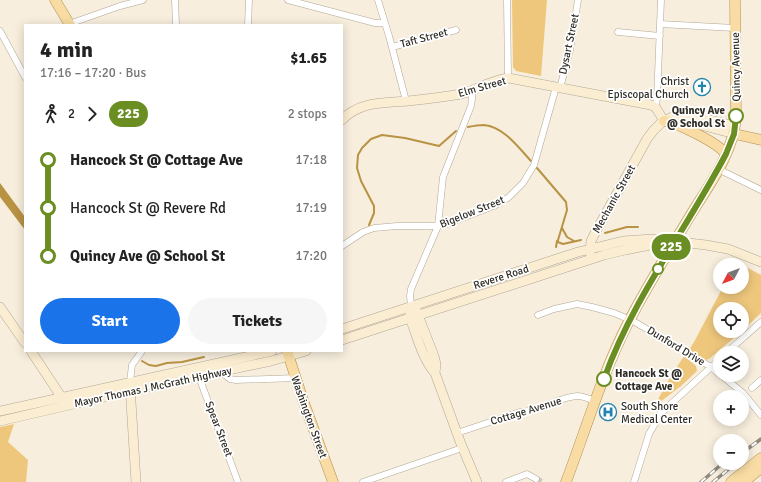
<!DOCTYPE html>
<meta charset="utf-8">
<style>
:root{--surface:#fff;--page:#f6f6f6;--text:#222;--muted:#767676;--accent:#1a73e8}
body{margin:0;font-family:Signika,sans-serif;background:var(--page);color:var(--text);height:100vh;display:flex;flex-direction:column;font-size:15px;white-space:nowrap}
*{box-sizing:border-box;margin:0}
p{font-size:13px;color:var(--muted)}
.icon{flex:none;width:22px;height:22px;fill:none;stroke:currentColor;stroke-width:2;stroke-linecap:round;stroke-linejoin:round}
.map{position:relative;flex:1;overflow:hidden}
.panel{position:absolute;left:24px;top:24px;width:319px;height:328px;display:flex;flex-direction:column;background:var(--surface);border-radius:0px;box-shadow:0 2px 10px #0003}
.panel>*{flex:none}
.badge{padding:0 8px;border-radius:13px;font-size:14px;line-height:26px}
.needle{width:26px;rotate:229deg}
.controls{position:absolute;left:713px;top:258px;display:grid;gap:8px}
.controls a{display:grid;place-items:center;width:36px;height:36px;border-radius:50%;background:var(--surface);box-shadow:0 2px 10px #0003;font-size:20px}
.map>.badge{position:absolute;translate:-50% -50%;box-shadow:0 0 0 2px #fff}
.legs{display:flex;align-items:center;gap:6px;height:44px;padding:0 16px;font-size:13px}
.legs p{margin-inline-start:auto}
.headline{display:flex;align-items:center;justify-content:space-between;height:68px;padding:0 16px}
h1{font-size:22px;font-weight:800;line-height:30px}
.cta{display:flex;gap:8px;margin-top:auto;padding:8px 16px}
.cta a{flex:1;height:46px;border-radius:24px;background:var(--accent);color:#fff;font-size:16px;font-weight:800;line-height:46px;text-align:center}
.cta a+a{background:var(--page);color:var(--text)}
ul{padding:0 16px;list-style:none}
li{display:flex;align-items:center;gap:14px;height:48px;font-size:15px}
li i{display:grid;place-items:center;width:6px;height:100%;margin:0 5px;background:currentColor}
li i::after{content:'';width:10px;height:10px;margin:-5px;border:3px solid;border-radius:50%;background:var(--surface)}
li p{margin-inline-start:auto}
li:first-child i{background:linear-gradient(#0000 50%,currentColor 0)}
li:last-child i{background:linear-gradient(currentColor 50%,#0000 0)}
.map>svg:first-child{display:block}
.green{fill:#eec77c}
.water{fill:#b99344}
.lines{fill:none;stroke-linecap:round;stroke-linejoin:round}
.stream{stroke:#b99344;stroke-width:2}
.street-tunnel{stroke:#cfc7b8;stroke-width:6;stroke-dasharray:6 3;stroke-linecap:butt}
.street-casing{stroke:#b0a797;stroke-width:7}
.secondary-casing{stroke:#b0a797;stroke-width:10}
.primary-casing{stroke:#af8f50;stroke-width:11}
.street{stroke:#fff;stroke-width:6}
.secondary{stroke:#fbedd1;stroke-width:9}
.primary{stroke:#f8dca4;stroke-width:10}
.rail-casing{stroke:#908a7f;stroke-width:3.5}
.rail{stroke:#fff;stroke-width:2;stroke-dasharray:6;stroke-linecap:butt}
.line-1-casing{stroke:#fff;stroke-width:9}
.line-1{stroke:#6b8e23;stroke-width:6}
.stop-1-dot{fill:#fff;stroke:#6b8e23;stroke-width:2}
.labels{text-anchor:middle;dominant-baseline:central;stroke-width:3.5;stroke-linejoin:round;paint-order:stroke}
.street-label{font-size:11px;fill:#302d26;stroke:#fff}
.poi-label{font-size:11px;fill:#302d26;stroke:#fff;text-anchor:end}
.stop-label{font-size:11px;font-weight:bold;fill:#302d26;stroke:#fff;text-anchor:end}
</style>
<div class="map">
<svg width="761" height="482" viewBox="0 0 761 482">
<rect width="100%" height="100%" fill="#f7eedd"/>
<path class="green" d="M512,0H547L541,76L516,71L513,67Z
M742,265L761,275V313L742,331V309H720V331H742L709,359L705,360L689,350L694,342L723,287H742Z
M684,356L696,366L697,371L681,386L660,402L657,401L671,376Z
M14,424L8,442L28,460L26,482H0V427Z"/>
<path class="water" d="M0,183L25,217V230L0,197Z"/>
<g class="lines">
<path class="stream" d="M468,127C473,126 479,125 484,125C504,127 518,147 531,161
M537,168L566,202L567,210L558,240V242L563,244L581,240
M369,225L374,213V206L361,181L357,168L358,155L362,148L371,139L382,135L405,138L439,146L456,131
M562,228L567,237L574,241
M605,233L627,227H638
M556,247L557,241
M142,361L149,365L156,366L167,363L182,362L204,357"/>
<path class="street-tunnel" d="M536,479L542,482"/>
<g class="street-casing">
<path id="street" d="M175,0L176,25
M288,0L375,23H385
M378,0L389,36L406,101
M507,0L508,78
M69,24L120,6L143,0
M660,24L735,28
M248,25L249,0
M0,31L25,77
M618,32L660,36
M392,47L456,30
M560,88L570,50L578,0
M655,107L657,99L661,0
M718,169L761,190
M342,246L363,232L374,228L397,226H434L447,224L496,205L509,197L523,183L534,165L556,87
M411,306L410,296L411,289L438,226L443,177L471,106L472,99V91
M538,315L554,309L577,304L592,307L614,313L633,321L711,367L720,375
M726,353L761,322
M221,372L230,379L236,380L296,378
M721,375L743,393L761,415
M199,377L238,482
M130,382L132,365L142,351
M752,388L761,380
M457,433L520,412C540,411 559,397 577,396C583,396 590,399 595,401
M363,482L462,448
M506,482L527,474L536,479
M634,482L649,434L661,413L720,359"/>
</g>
<g class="secondary-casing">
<path id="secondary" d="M342,120C359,101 385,103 408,101C426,99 443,97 461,94C477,90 491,80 508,78L651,105L656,108L664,121
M671,120L693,123L735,134
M590,253L591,241L595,233L647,139L653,131L661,123L674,116L686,114L735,126
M0,307L25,343
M416,310L434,356L436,364L435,373
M410,313V318C417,336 422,358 435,373L461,444L477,482
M342,329L578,252L623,241L653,239L706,245L728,249L761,262
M342,340L604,255L625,250L660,243
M31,351L64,401
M130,386L136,482
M0,411L272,351
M0,421L130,391L271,361L306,351"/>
</g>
<g class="primary-casing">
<path id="primary" d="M55,0L70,25
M664,121C678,123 718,143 726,154
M735,134L761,140
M287,351L304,403L333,482
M566,482C586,429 602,374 628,323C647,286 669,251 690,216C709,185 733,154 736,118L735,0
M731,482L761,458
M744,482L761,468"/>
</g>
<use href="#street" class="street"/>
<use href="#secondary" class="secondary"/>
<use href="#primary" class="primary"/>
<g class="rail-casing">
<path id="rail" d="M742,453L761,439
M701,482L723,463
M713,482L736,463"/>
</g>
<use href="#rail" class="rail"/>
</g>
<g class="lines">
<g class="line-1-casing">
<path id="line-1" d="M604,379C633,298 686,230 726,154L734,134L736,116"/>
</g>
<use href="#line-1" class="line-1"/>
</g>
<defs>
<g id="church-ring" transform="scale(0.9)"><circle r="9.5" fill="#fff" stroke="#2384af" stroke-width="1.5"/><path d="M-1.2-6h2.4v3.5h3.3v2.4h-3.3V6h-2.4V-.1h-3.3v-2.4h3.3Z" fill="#2384af"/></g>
<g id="hospital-ring" transform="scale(0.9)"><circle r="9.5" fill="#fff" stroke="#2384af" stroke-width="1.5"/><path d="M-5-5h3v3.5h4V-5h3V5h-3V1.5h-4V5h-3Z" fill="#2384af"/></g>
</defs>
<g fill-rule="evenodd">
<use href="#church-ring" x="702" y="87"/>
<use href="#hospital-ring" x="608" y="412"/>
</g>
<g class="stop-1-dot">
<circle cx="736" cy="116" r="7"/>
<circle cx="658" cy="269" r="5"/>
<circle cx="604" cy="379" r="7"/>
</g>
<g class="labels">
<g class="street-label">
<text transform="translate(424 38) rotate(-15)">Taft Street</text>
<text transform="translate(569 44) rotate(-78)">Dysart Street</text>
<text transform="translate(736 67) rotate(-91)">Quincy Avenue</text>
<text transform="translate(482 87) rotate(-16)">Elm Street</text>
<text transform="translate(614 199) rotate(-61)">Mechanic Street</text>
<text transform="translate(472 212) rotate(-22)">Bigelow Street</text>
<text transform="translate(501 277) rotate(-18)">Revere Road</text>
<text transform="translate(676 346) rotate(31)">Dunford Drive</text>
<text transform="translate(153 387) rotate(-12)">Mayor Thomas J McGrath Highway</text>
<text transform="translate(526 411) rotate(-17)">Cottage Avenue</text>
<text transform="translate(309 417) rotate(70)">Washington Street</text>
<text transform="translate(219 429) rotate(69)">Spear Street</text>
</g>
<g class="poi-label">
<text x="689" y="81">Christ<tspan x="689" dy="13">Episcopal Church</tspan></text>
<text x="621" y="406" text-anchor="start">South Shore<tspan x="621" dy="13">Medical Center</tspan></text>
</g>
<g class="stop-label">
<text x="725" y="110">Quincy Ave<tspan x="725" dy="13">@ School St</tspan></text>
<text x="615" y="373" text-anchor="start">Hancock St @<tspan x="615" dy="13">Cottage Ave</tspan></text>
</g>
</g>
</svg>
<div class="controls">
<a><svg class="needle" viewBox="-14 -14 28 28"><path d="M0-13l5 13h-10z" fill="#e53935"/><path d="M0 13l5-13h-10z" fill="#767676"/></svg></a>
<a><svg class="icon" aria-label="locate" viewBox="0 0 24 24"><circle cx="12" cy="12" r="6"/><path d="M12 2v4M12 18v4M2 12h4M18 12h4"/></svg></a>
<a><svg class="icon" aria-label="layers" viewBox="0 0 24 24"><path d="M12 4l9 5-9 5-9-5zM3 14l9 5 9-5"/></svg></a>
<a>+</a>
<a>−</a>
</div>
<b class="badge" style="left:671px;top:247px;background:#6b8e23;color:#fff">225</b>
<section class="panel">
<div class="headline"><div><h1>4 min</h1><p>17:16 – 17:20 · Bus</p></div><b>$1.65</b></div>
<div class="legs"><svg class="icon" aria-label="walk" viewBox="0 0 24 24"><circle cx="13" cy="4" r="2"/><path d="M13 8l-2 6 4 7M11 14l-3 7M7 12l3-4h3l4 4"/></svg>2<svg class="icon" aria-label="forward" viewBox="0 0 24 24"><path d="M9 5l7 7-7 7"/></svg><b class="badge" style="background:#6b8e23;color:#fff">225</b><p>2 stops</p></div>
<ul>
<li><i style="color:#6b8e23"></i><b>Hancock St @ Cottage Ave</b><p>17:18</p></li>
<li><i style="color:#6b8e23"></i><span>Hancock St @ Revere Rd</span><p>17:19</p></li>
<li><i style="color:#6b8e23"></i><b>Quincy Ave @ School St</b><p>17:20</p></li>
</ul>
<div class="cta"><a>Start</a><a>Tickets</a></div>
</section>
</div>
